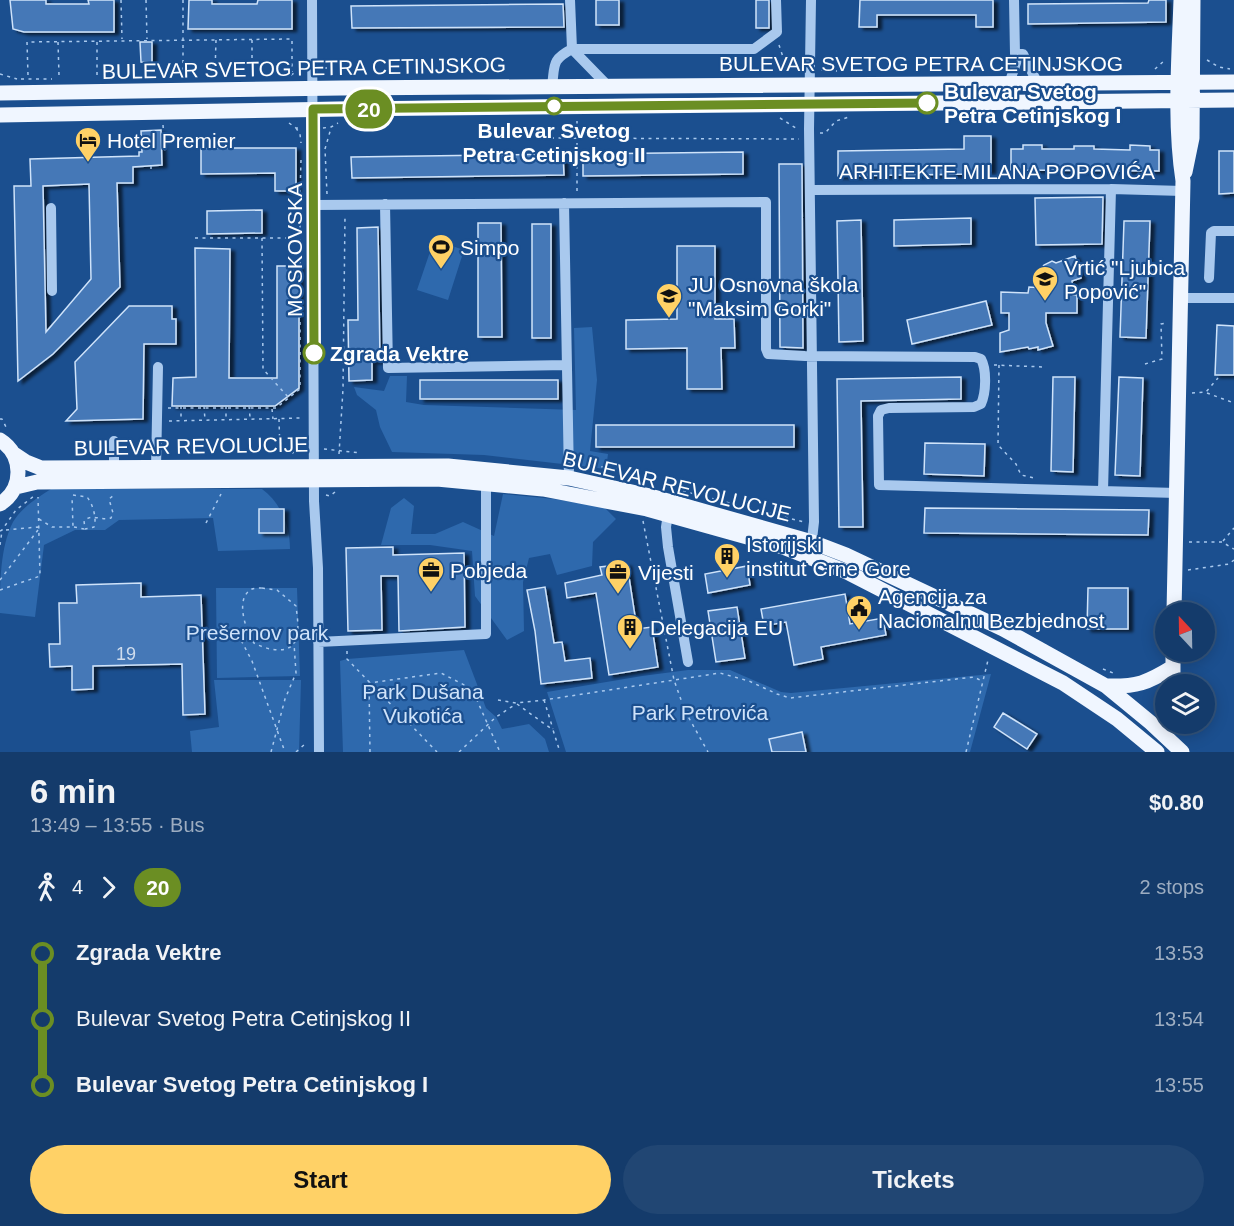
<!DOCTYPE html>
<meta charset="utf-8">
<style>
:root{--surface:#143b6b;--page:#214673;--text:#f1f3f6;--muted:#9dadc1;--line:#33557e;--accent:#ffd166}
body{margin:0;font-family:Helvetica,sans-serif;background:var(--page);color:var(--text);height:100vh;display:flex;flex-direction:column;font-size:22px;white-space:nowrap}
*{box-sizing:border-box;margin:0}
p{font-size:20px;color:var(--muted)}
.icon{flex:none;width:33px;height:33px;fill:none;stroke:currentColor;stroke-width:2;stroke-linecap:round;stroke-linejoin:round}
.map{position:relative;height:752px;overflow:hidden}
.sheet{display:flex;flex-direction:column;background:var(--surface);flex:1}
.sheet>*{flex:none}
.badge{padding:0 12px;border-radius:20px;font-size:21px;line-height:39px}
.needle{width:39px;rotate:338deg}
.buttons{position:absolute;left:1155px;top:602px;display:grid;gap:12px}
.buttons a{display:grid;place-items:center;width:60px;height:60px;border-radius:50%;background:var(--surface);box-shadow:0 3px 15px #0003,0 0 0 2px var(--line);font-size:30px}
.map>.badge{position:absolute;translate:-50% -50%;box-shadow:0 0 0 3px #fff}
.legs{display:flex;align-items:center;gap:9px;height:66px;padding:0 30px;font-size:20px}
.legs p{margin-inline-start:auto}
.headline{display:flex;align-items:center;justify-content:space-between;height:102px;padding:0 30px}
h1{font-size:33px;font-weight:700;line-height:45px}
.button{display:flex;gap:12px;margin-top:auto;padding:12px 30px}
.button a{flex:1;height:69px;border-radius:36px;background:var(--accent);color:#111;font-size:24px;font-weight:700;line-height:69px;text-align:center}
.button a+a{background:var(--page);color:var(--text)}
ul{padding:0 30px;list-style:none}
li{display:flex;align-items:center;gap:21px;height:66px;font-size:22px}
li i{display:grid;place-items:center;width:9px;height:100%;margin:0 8px;background:currentColor}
li i::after{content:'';width:15px;height:15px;margin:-8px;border:4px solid;border-radius:50%;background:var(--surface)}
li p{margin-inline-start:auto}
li:first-child i{background:linear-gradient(#0000 50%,currentColor 0)}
li:last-child i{background:linear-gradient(currentColor 50%,#0000 0)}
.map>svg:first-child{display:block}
.green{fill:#2e69ad}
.building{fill:#4478b7;stroke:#cfe3fa;stroke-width:1.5;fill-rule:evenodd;filter:url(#shadow)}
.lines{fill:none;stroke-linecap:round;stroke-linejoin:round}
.path{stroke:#a9c9ee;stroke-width:1.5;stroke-dasharray:3 4.5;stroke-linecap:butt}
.minor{stroke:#a9c9ee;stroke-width:10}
.major{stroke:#f0f6ff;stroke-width:15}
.line-1-casing{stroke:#fff;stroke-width:14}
.line-1{stroke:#6b8e23;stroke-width:9}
.stop-1-dot{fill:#fff;stroke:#6b8e23;stroke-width:3}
.labels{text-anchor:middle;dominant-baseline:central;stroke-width:4.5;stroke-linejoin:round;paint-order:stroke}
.number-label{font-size:18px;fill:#d0dded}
.street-label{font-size:21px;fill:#fff;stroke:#1b4f8f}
.stop-label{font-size:21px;font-weight:bold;fill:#fff;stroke:#1b4f8f;text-anchor:start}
.poi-label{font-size:21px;fill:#fff;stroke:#1b4f8f;text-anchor:start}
.park-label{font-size:21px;fill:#cfe3fa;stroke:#1b4f8f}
</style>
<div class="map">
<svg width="1234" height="752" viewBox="0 0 1234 752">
<defs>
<filter id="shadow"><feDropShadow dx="4.5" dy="2.5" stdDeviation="1.5" flood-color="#0009"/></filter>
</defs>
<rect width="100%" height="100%" fill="#1b4f8f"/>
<path class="green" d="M434,240L464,250L448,300L417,290Z
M592,327L597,380L590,451L608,454L606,469L484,455L392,452L380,427L376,410L357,395L354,387L384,391L390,376H407L406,402L424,405L576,410L574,328Z
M51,489H262C281,503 290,526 290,549L218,551L213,518L119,520L105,530H75L44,545L35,617L0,613C0,584 0,547 13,522C22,507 37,498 51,489Z
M503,494L554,499L604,507L616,519L593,542L592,566L557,575L550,554L529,558L523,582L524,631L507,640L475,596L472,551L430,545H381L391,508L404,498L414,506L411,534H435L463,522L494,536Z
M216,588H297L300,676L217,678Z
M464,650L486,708L496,717L502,729L529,724L545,739L549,752H343L340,661L347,659Z
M688,670H730L781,692L791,693L991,674L970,752H566L547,692L642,676Z
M214,680H301L299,752H192L190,731L219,727Z"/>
<path class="building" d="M10,0H46V4H89L88,0H114V32H24L13,29Z
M189,0H212V4H257L258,0H292V29H188Z
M596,0H619V25H596Z
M756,0H769V28H756Z
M860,0H993V27H976V15H877V27H859Z
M1149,0H1166V22L1028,24V4L1148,3Z
M563,4L564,27L352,28L351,6Z
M140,42H152V63L141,62Z
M161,130L162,165L133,167V183H117L120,287L53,354L18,381L14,186H31L30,159L139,156V152H142L141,131ZM89,184L91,279L46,332L43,186Z
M964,136H991V171H972V174L838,176V151L964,149Z
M1023,145H1042V149H1074V146H1094V149L1130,150V145L1150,146V150H1159V171L1011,170V149H1023Z
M201,148H296V191H275V173L201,174Z
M1219,151H1234V193L1219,194Z
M743,152V174L583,176V154Z
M563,154L564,175L352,178L351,157Z
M779,164H802L803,348L780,347Z
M1103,197L1102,244L1036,245L1035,198Z
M262,210V233L207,234V211Z
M971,218V244L894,246V220Z
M861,220L863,341L839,342L837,221Z
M1124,221H1150L1146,338L1120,337Z
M478,223H501L502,337H478Z
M532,224H551V338H532Z
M378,227L380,361H372V380L349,381L348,320H358L357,228Z
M677,246H715V319H734L735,348H721L722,389H687V348L626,349V320L677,319Z
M195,248L230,249L229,378H277V266H299V388L275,406H172L173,378L196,377Z
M1075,256L1081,278L1072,281L1073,295H1077V313H1046V323L1053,346L1038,350V347L1029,349L1028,347L1000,352V333L1009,330V313H1001V292L1028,293L1029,287L1044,288L1040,275L1041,269L1044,265L1052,261L1056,263Z
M986,301L992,325L912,344L907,320Z
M129,306H172V319H176V344H144L143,419L66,421L77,409L75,362Z
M1217,325L1234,326V375H1215Z
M961,377V399L861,401L863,527H839L837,379Z
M1053,377H1075L1073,472L1051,471Z
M1119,377L1143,378L1140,476L1115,475Z
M420,380H558V399H420Z
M596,425H794V447H596Z
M925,443L985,444L984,476L924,474Z
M925,508L1149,510L1148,535L924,533Z
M259,509H284V533H259Z
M393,547V555L464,553L465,627L399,631L398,576H381L382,630L348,631L346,548Z
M627,564L637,629L652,627L658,667L609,675L596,593L567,598L565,583L602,575L600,567Z
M747,566L750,585L708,593L705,574Z
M141,583V597L201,595L205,714L183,715L182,664L93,666V689L72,690V666L50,667L49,644H60L59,603H77L76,585Z
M545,587L554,643L562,642L565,661L590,658L592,678L541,684L535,631L527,590Z
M1088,588H1128V629H1087Z
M845,594L850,624L883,618L886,635L821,647L823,659L794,665L786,622L764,626L761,609Z
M737,607L745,658L716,662L708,611Z
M1003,713L1037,734L1027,749L994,727Z
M802,732L806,752H772L769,739Z"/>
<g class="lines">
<path class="path" d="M121,0L122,39
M146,0L147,39
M183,0V73
M252,40V73
M58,42L59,75
M779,45L788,72
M1207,60L1219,67L1230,69
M324,68H330L335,74
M1155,69L1165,60
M821,70L837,71
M215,73L216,40
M0,74L17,79
M28,75L27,42L292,39V72
M97,75V42
M291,75L302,68
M21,79H52
M780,118L799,130
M289,123L296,128H301
M163,125L165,151
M296,128L300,134L301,143
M323,128L331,127L338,123
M820,133H825L836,121L849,117
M536,138L799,139
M301,160L300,195L301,203
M151,166V170
M577,191V121
M327,194L325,149L331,128
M195,238H299
M262,238L263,369L288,397
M1145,364L1162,359L1161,324L1168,323
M994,365L1044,367
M999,365L998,445L1016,464L1021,475L1034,478
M1192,393L1206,392L1218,378
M1207,393L1234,403
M181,406V420
M204,406L205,420
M226,406V419
M249,406L250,417
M168,408H276L300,389V213L295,207L296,205
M272,409L273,419
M0,419H2L7,429
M279,419L280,453
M169,421L302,418
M324,449L361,453
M292,453L304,449
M339,454L343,389L345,216
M579,464L620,469
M683,491L804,522
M73,495L87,497C93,504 97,519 94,527L85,529L84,521C92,513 101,521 111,518L113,513L109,499L114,495
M326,495L330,496L335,492
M39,519L52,527H73L72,496
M643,521L674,680L685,711L708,752
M206,523L221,494
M74,527L84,529
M6,530L38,527
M0,531L2,530L16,510L34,496
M1223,541L1234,528
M1189,542H1222L1234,549
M0,545L2,531
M1188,570L1229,564L1234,560
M0,580L38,530
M262,588L277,590L296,606C297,615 299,626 297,635C294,657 267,650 254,643C246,631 234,598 252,589C255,588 259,588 262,588Z
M0,590L40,576L38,497
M298,632H303
M250,638L242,642L252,661L285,752
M347,651V659L437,752
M1103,669L1113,673
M498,700L516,703L544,700L720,673L749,681L777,694L790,698L974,677L982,681
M544,700L553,729
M517,704L553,730L560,752
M1179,731V723
M271,752L285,699L296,673L294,643
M296,752L305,744
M370,752L369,683L441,673L472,689L500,752
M459,752L496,717L516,704
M966,752L988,660"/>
<path class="minor" d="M312,0L314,501L318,568L319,752
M570,0L572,49
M1014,0L1015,54H1023L1038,84
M572,49L609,87
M1009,84L1019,54
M552,86C555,65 551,60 572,49H754L777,32L776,0
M810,190L1111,189L1183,191
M564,203L569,478
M385,204L388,368L567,365
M313,205L766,202V349L768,354L805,356L975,357L981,359C987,370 986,393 981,404L974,407L889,408L881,410L878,416L879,485L1177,493
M51,208L52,291
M1209,278L1211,233L1214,231H1234
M1181,298H1234
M114,441V468
M156,468L158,367
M1103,491L1111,189
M668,514L666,527L668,547L688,662
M811,548L814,522L809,129L811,0
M318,642L486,634V483"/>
<path class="major" d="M0,93L341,88L1234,82
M0,115L345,109L1234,100
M1185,172L1192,138L1193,0
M0,440C24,455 24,489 0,504
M14,454L26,462L41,468L448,466L569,478L650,496L812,542L846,555L1003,629L1106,686L1151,723L1182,752
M16,487L37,482L437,479L543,489L647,509L783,547L847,572L1063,683L1117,719L1157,752
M1174,612L1183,181C1174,121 1179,60 1181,0
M1173,684V651
M1106,686C1137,687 1147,683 1173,667"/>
</g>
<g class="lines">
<g class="line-1-casing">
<path id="line-1" d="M314,353L313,109L927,103"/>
</g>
<use href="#line-1" class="line-1"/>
</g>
<defs>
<g id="hotel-pin" transform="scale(1.35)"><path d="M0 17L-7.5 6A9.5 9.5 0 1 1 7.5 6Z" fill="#ffd166" stroke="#1b4f8f"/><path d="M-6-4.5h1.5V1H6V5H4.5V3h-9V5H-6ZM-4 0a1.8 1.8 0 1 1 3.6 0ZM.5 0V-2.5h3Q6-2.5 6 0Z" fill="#111"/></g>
<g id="stadium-pin" transform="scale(1.35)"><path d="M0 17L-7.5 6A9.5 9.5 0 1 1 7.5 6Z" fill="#ffd166" stroke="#1b4f8f"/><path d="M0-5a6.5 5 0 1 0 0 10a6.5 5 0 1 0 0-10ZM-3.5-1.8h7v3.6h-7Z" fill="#111"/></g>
<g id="school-pin" transform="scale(1.35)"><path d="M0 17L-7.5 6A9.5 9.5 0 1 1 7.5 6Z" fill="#ffd166" stroke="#1b4f8f"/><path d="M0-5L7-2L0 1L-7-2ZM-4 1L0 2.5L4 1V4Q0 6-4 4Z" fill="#111"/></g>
<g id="building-pin" transform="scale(1.35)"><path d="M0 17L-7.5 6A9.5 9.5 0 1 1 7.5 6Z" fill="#ffd166" stroke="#1b4f8f"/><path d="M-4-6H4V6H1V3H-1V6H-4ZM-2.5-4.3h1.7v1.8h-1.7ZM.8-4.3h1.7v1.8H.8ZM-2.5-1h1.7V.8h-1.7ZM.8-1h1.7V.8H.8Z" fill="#111"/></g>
<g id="office-pin" transform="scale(1.35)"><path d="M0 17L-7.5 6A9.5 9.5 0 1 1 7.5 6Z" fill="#ffd166" stroke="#1b4f8f"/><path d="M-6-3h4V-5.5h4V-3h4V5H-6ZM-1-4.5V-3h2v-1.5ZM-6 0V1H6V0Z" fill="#111"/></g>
<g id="civic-pin" transform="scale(1.35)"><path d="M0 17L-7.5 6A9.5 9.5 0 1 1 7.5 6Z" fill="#ffd166" stroke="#1b4f8f"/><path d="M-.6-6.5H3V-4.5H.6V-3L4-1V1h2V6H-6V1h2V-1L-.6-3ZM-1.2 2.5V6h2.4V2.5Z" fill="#111"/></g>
</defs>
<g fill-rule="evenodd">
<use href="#hotel-pin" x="88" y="140"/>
<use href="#stadium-pin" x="441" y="247"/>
<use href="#school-pin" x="1045" y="279"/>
<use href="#school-pin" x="669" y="296"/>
<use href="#building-pin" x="727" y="556"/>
<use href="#office-pin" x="431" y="570"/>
<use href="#office-pin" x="618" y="572"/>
<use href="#civic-pin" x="859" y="608"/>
<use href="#building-pin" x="630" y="627"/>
</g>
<g class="stop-1-dot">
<circle cx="927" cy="103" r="10"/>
<circle cx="554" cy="106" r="8"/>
<circle cx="314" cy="353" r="10"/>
</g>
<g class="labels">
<g class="number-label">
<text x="126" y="654">19</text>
</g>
<g class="street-label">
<text x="921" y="63">BULEVAR SVETOG PETRA CETINJSKOG</text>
<text transform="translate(304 68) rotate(-1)">BULEVAR SVETOG PETRA CETINJSKOG</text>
<text x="997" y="171">ARHITEKTE MILANA POPOVIĆA</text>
<text transform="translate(294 250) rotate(-90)">MOSKOVSKA</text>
<text transform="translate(191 446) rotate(-1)">BULEVAR REVOLUCIJE</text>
<text transform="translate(677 486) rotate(14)">BULEVAR REVOLUCIJE</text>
</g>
<g class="stop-label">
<text x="944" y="91">Bulevar Svetog<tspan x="944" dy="24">Petra Cetinjskog I</tspan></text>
<text x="554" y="130" text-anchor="middle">Bulevar Svetog<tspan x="554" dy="24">Petra Cetinjskog II</tspan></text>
<text x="330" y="353">Zgrada Vektre</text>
</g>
<g class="poi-label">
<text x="107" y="140">Hotel Premier</text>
<text x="460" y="247">Simpo</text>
<text x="1064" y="267">Vrtić "Ljubica<tspan x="1064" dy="24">Popović"</tspan></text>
<text x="688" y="284">JU Osnovna škola<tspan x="688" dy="24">"Maksim Gorki"</tspan></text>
<text x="746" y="544">Istorijski<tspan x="746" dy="24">institut Crne Gore</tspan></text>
<text x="450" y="570">Pobjeda</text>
<text x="638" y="572">Vijesti</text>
<text x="878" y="596">Agencija za<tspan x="878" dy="24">Nacionalnu Bezbjednost</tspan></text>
<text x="650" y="627">Delegacija EU</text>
</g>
<g class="park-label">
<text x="257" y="632">Prešernov park</text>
<text x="423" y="691">Park Dušana<tspan x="423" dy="24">Vukotića</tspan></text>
<text x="700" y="712">Park Petrovića</text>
</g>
</g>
</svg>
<div class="buttons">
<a><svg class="needle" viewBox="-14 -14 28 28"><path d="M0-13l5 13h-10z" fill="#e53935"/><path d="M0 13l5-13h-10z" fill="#9dadc1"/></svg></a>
<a><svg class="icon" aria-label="layers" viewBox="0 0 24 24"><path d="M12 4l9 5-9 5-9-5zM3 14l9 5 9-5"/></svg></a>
</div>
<b class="badge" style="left:369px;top:109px;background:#6b8e23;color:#fff">20</b>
</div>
<section class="sheet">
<div class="headline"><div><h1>6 min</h1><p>13:49 – 13:55 · Bus</p></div><b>$0.80</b></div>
<div class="legs"><svg class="icon" aria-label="walk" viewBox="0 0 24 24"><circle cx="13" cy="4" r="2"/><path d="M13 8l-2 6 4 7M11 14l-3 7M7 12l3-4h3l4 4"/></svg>4<svg class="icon" aria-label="forward" viewBox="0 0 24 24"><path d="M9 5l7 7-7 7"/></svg><b class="badge" style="background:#6b8e23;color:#fff">20</b><p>2 stops</p></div>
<ul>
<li><i style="color:#6b8e23"></i><b>Zgrada Vektre</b><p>13:53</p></li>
<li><i style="color:#6b8e23"></i><span>Bulevar Svetog Petra Cetinjskog II</span><p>13:54</p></li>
<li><i style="color:#6b8e23"></i><b>Bulevar Svetog Petra Cetinjskog I</b><p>13:55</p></li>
</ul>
<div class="button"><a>Start</a><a>Tickets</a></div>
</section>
